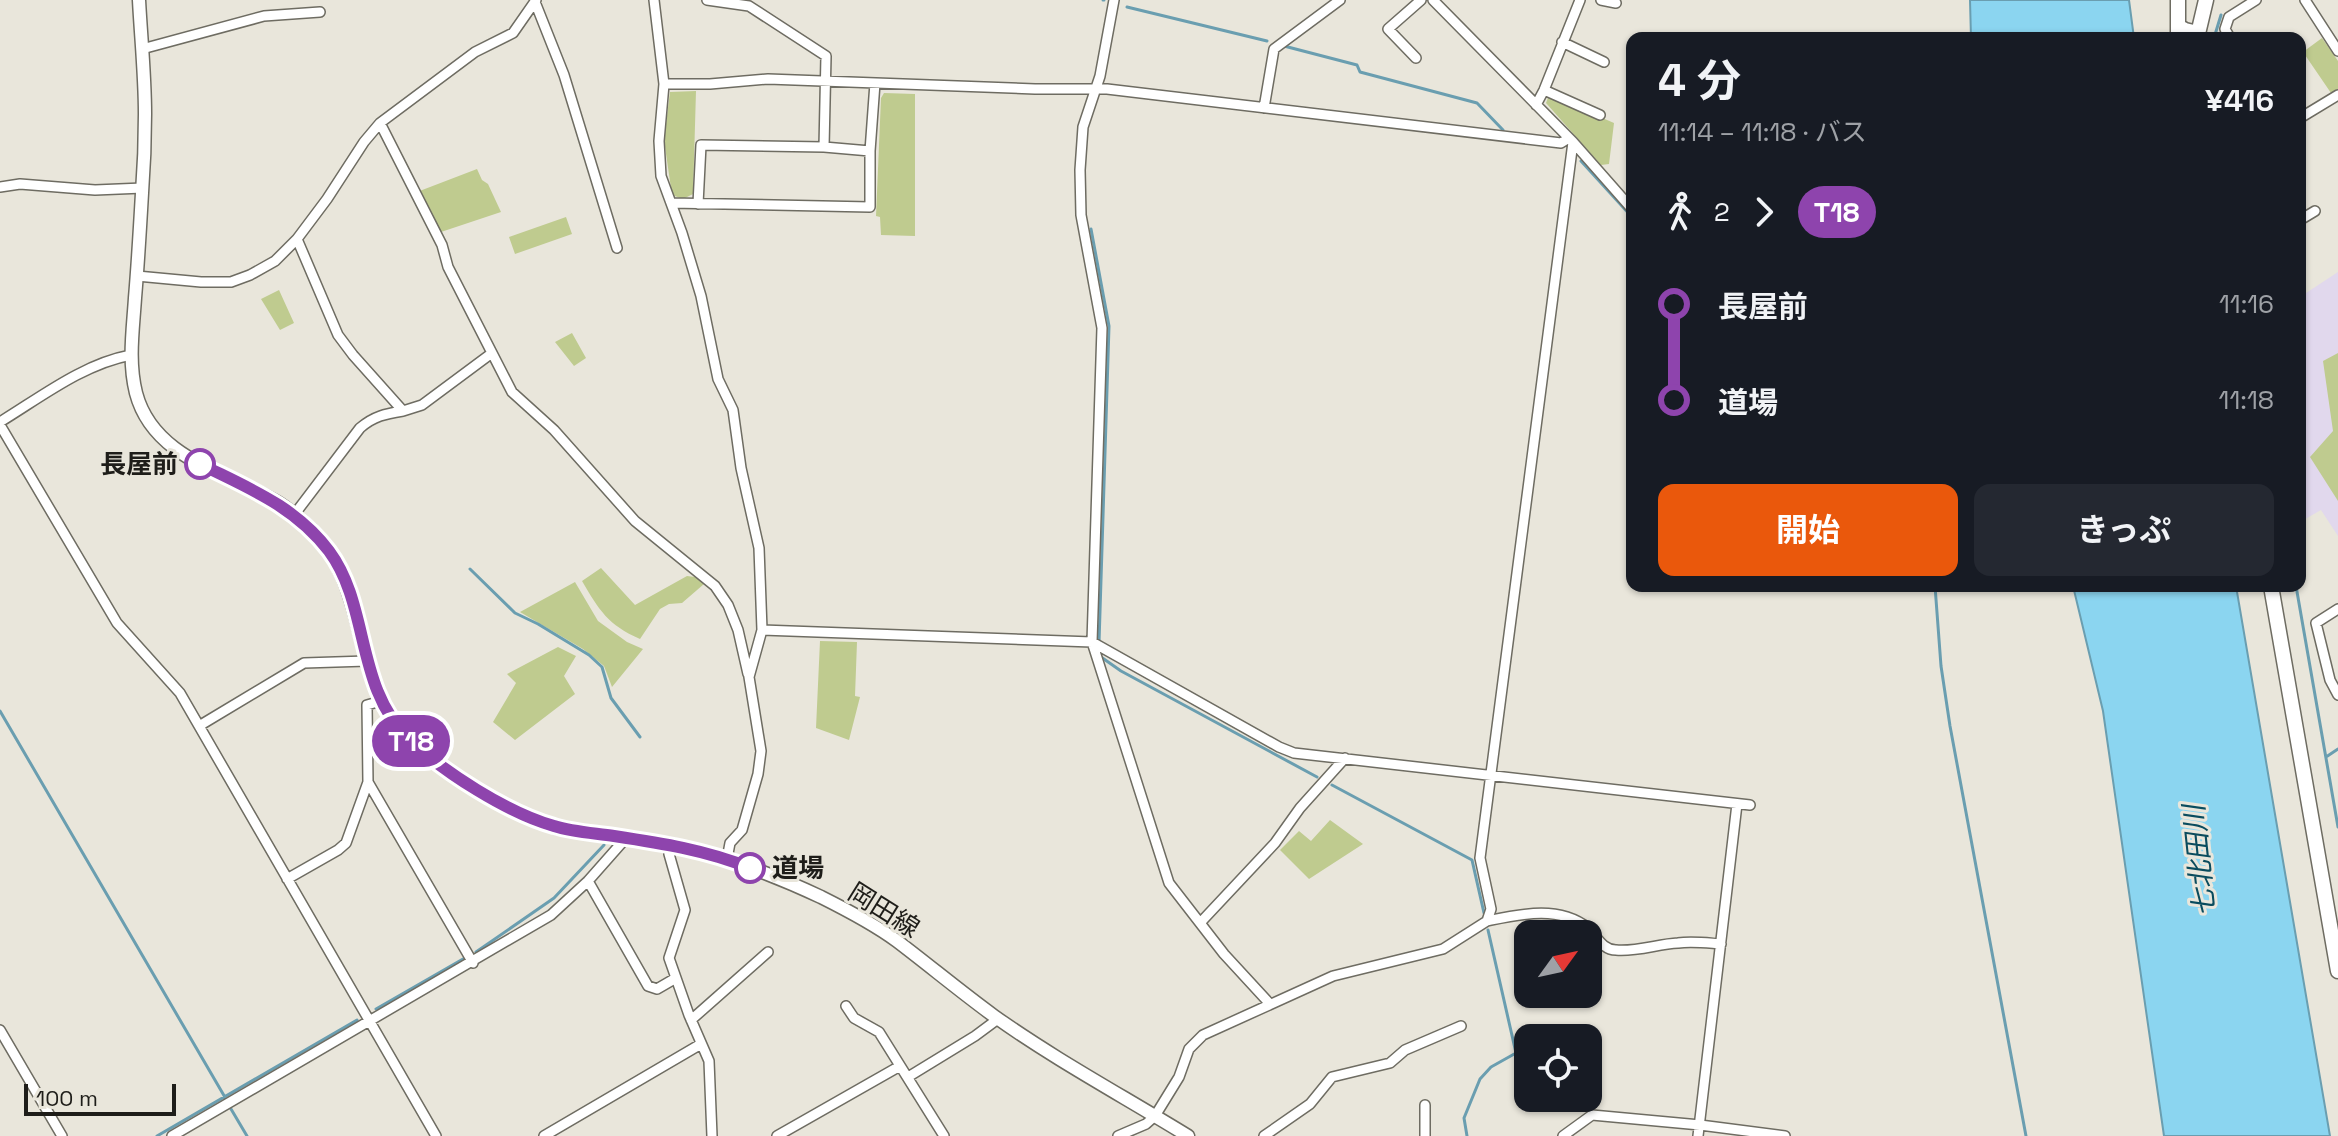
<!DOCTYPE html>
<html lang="ja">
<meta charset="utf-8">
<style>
:root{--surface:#171b24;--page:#242831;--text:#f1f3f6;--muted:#9ea1a6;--accent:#ea580c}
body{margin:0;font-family:"Space Grotesk","Noto Sans JP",sans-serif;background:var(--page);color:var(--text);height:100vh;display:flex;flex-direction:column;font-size:30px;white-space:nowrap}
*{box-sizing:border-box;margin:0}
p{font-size:26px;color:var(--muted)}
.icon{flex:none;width:44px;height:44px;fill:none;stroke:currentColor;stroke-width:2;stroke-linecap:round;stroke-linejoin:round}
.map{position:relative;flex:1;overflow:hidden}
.drawer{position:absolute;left:1626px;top:32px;width:680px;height:560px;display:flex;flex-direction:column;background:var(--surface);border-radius:16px;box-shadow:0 2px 6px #0004}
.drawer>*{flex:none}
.badge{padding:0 16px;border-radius:26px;font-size:28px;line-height:52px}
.needle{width:52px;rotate:57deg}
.controls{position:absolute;left:1514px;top:920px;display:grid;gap:16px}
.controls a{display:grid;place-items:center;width:88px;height:88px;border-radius:16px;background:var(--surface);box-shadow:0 2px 6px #0004;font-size:40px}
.scale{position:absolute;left:24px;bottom:20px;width:152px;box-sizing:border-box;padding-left:8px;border:4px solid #1e1d19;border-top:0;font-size:22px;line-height:28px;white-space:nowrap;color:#1e1d19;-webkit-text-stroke:6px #e9e6db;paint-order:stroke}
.map>.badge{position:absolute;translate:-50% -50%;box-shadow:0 0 0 4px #fff}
.legs{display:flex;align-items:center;gap:12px;height:88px;padding:0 32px;font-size:26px}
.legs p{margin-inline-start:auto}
.headline{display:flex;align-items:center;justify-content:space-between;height:136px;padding:0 32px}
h1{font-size:44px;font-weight:700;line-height:60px}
.primary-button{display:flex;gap:16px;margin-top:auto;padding:16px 32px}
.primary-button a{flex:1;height:92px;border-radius:16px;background:var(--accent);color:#fff;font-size:32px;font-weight:700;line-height:92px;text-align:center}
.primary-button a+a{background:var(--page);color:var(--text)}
ul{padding:0 32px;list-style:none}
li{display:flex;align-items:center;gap:28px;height:96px;font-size:30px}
li i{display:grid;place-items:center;width:12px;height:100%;margin:0 10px;background:currentColor}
li i::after{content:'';width:20px;height:20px;margin:-10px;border:6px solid;border-radius:50%;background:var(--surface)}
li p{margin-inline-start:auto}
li:first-child i{background:linear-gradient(#0000 50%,currentColor 0)}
li:last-child i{background:linear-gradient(currentColor 50%,#0000 0)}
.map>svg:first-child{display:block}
.education{fill:#e1d8ed}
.green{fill:#bfcb8f}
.water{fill:#8bd5f0;stroke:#6a9eb0;stroke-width:2}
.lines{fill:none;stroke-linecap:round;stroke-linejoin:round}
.stream{stroke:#6a9eb0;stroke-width:3}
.minor-casing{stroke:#6e6c62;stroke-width:12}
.tertiary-casing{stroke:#6e6c62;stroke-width:15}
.secondary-casing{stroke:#6e6c62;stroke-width:17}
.primary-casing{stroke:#6e6c62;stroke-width:17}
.minor{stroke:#fff;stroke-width:9}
.tertiary{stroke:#fff;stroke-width:12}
.secondary{stroke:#fff;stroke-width:14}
.primary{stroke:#fff;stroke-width:14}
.line-1-casing{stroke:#fff;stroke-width:18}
.line-1{stroke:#8e44ad;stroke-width:12}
.stop-1-dot{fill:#fff;stroke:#8e44ad;stroke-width:4}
.labels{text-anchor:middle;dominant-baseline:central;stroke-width:6;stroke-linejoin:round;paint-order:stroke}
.stop-label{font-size:26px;font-weight:bold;fill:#1e1d19;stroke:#e9e6db;text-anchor:end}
.street-label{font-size:26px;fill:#1e1d19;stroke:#e9e6db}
.water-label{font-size:28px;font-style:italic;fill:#0a4c5e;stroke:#e9e6db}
</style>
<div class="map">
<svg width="2338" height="1136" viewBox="0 0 2338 1136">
<rect width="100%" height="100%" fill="#e9e6db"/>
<path class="education" d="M2338,272V536L2321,510L2300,522V297Z"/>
<path class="green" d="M2322,38L2338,61V89L2331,93L2303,52Z
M696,91L693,194L683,199L672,195L664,140L670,92Z
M884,93L915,94V236L881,235L880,217L876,216L881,98Z
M1549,95L1614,123L1609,164L1601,165L1546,103Z
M477,169L482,180L488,184L501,212L438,233L417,192Z
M566,217L572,234L515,254L509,237Z
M279,290L294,323L280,330L261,299Z
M572,333L586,358L574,366L555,342Z
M2338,353V501L2310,457L2333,431L2323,361Z
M601,568L635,605L687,576L695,577L704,584L682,603L669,604L660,609L640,639C608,625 599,610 582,581Z
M575,582L598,621L627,642L643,649L612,687L604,666L583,649L520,612Z
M820,641L857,642L855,696L860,697L849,740L816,728Z
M558,647L576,656L564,676L575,694L515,740L493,722L516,683L507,674Z
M1330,820L1363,844L1309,879L1280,850L1299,831L1311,841Z"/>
<path class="water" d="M1970,0H2129L2134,38H1971Z
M2073,586H2236L2330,1136H2164L2103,711Z"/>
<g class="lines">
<path class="stream" d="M1103,0H1104
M1127,7L1267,41
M2214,38L2221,15
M1284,46L1357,65L1360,72L1477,103L1503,130
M1581,161L1632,217
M1091,229L1109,326L1099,643
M470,569L515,613L538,624L589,655L602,667L611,698L640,737
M1935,586L1941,666L1950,726L2026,1136
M2296,586L2338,827
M1101,657L1121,671L1317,777
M0,711L226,1099
M2326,757L2338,749
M1332,785L1472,860L1484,913
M476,952L554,898L604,845
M376,1009L463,959
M231,1109L247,1136
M157,1136L357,1020
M1467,1136L1464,1118L1480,1079L1491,1067L1516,1053L1488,930"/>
<g class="minor-casing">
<path id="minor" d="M654,0L664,84L659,141L661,176L682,233L701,296L718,379L733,410L741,468L759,548L762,630L749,677L761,751L758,774L742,830L730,843L727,859
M707,0L749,6L826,56L824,147L870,151
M1114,0L1100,76L1083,127L1080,170L1081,215L1102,328L1092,642L1169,883L1224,954L1270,1004
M1433,0L1573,142L1632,209
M1601,0L1616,3
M2305,0L2338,51
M535,2L564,75L617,248
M2230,38L2225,29L2229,17L2256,0
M1562,42L1604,62
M142,49L264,16L320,12
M1416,58L1388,29L1421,0
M664,84H710L768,79L1035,89H1107L1561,143L1569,138
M1544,90L1600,115
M1536,105L1544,90L1580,0
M1264,108L1274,49L1340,0
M2300,118L2338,95
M380,123L442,245L448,267L512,392L554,430L635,521L715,586L728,605L738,630L748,674
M0,187L20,184L95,190L143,188
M671,203L870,207V151L875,83
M698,204L701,145L824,147
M2300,220L2315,211
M297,239L338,335L353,355L403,411L422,405L492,353
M137,276L201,282H231L250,275L275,261L297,239L327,199L364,142L380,123L475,52L513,33L536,0
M0,422C41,397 83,364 131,355
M0,425L117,623L180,693L436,1136
M294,515L360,428C374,416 385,414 403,411
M2338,609L2316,623L2330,680L2338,695
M762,630L1092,642L1279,747L1294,753L1750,805
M199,726L304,663L367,661
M368,782L473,963
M675,846L669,854L685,910L669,958L689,1015L709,1061L712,1136
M287,879L338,850L346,843L368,782L367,705L381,701
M588,881L648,986L657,989L676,978
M1487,921C1521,914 1559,905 1588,928C1597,936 1602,950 1616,950C1636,952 1658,944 1678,943C1692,941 1707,943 1721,944
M1200,923L1275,843L1300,808L1345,758
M846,1006L854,1018L879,1032L944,1136
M691,1020L768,952
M0,1030L62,1136
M908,1077L975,1036L998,1019
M1425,1105V1136
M172,1136L551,915L588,881L626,838
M544,1136L701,1044
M777,1136L900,1066
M1118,1136L1146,1124L1155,1116L1179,1077L1189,1049L1203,1035L1333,976L1443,949L1487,921L1491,909L1480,858L1573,142
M1264,1136L1310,1104L1332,1077L1390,1063L1405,1050L1461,1026
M1563,1136L1592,1115L1700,1125L1785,1136
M1698,1136L1737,804"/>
</g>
<g class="tertiary-casing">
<path id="tertiary" d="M139,0C141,38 145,76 145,114C145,140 144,167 142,193C140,228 138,263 135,298C133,330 128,361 136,393C153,458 226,472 277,502C289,509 301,520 311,529C371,588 350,683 410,740C445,773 506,811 552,825C587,836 635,838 673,845C724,856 774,875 821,897C847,910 874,924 897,941C930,966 961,992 994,1016C1056,1060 1123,1096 1188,1136"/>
</g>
<g class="secondary-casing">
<path id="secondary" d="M2197,38L2206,0
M2271,586L2338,971"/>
</g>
<g class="primary-casing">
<path id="primary" d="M2178,0V38
M2178,26L2185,30L2198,33"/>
</g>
<use href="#minor" class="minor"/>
<use href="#tertiary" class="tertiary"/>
<use href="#secondary" class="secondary"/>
<use href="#primary" class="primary"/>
</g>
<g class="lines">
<g class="line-1-casing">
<path id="line-1" d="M200,464C248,488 295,506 329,551C370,606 355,688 409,739C443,772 508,813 554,826C573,832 594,833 614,836C660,843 706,850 750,868"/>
</g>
<use href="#line-1" class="line-1"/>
</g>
<g class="stop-1-dot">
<circle cx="200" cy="464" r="14"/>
<circle cx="750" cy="868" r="14"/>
</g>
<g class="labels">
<g class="stop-label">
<text x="178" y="464">長屋前</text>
<text x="772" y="868" text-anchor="start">道場</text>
</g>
<g class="street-label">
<text transform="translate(884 910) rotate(32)">岡田線</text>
</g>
<g class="water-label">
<text transform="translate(2199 861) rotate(-96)">七北田川</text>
</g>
</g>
</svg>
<div class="controls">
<a><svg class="needle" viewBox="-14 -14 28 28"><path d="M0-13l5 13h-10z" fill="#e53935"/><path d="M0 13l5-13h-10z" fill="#9ea1a6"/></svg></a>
<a><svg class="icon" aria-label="locate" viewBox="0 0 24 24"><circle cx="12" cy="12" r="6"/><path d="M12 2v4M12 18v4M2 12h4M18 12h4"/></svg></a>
</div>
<div class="scale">100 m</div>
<b class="badge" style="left:411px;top:741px;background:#8e44ad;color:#fff">T18</b>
<section class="drawer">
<div class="headline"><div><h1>4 分</h1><p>11:14 – 11:18 · バス</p></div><b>¥416</b></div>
<div class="legs"><svg class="icon" aria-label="walk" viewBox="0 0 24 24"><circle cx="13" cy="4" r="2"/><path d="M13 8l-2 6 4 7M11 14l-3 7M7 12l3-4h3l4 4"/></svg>2<svg class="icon" aria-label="forward" viewBox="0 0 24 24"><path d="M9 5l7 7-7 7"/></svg><b class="badge" style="background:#8e44ad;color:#fff">T18</b></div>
<ul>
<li><i style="color:#8e44ad"></i><b>長屋前</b><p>11:16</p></li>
<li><i style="color:#8e44ad"></i><b>道場</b><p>11:18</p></li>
</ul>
<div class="primary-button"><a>開始</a><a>きっぷ</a></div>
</section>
</div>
